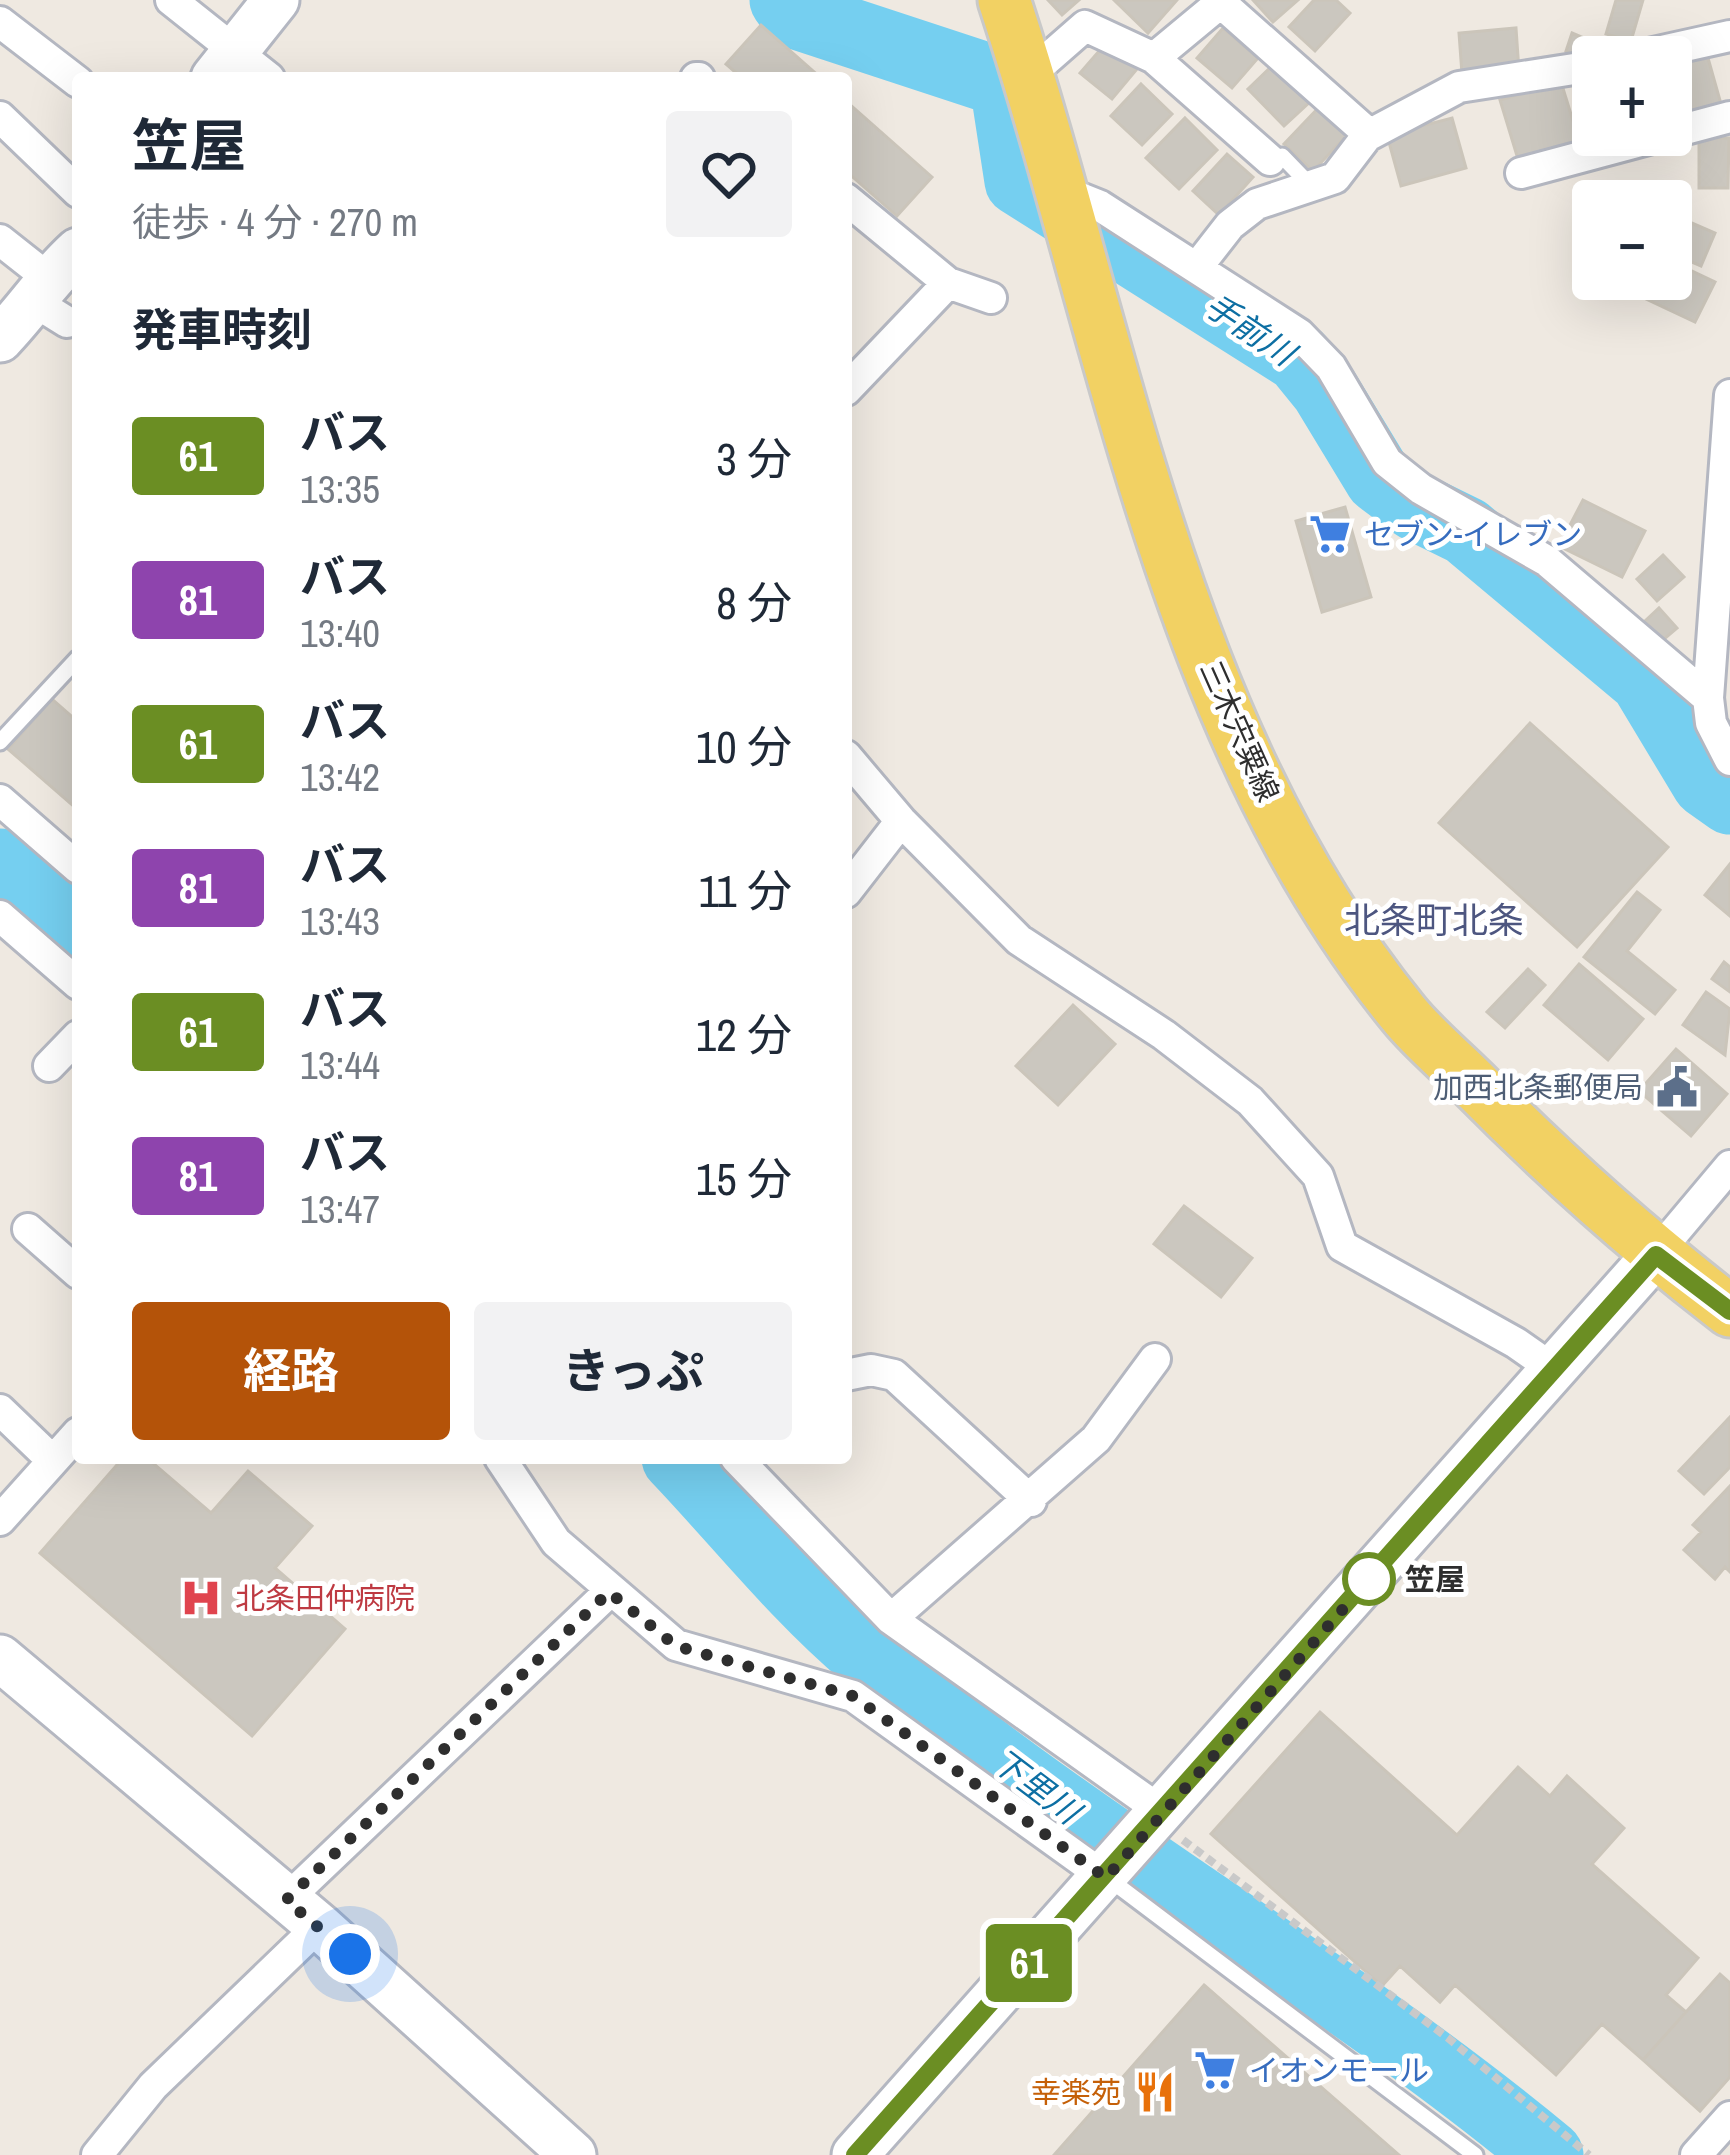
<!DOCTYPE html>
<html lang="ja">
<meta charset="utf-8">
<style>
:root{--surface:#fff;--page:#f2f2f3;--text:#1f2937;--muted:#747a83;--accent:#b45309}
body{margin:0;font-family:"Archivo Narrow","Noto Sans JP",sans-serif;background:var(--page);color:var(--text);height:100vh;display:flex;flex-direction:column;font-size:45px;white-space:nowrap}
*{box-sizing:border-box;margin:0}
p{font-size:39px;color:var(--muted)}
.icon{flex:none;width:66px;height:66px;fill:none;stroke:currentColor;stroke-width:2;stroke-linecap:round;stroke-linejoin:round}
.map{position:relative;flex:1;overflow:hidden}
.panel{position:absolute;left:72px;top:72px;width:780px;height:1392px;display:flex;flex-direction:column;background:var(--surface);border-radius:12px;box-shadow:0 12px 48px #0002}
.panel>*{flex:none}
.badge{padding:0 24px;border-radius:9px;font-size:42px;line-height:78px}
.controls{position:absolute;left:1572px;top:36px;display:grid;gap:24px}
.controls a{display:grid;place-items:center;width:120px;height:120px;border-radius:12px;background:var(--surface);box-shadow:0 12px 48px #0002;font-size:60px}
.you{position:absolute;width:60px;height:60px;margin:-30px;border:9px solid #fff;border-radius:50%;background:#1a73e8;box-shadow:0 0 0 18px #1a73e833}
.map>.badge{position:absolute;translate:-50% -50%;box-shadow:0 0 0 6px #fff}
h2{padding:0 60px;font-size:45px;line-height:108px}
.round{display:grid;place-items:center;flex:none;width:126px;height:126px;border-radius:12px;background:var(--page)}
.head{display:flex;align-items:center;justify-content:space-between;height:204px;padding:0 60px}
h1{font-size:57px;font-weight:700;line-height:90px}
.action{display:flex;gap:24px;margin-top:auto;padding:24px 60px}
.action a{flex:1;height:138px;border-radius:12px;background:var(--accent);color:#fff;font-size:48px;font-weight:700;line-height:138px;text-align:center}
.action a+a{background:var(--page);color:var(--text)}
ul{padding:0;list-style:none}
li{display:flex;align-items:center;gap:36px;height:144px;padding:0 60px}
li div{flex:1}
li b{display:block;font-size:45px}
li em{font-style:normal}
li .badge{min-width:132px;font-weight:700;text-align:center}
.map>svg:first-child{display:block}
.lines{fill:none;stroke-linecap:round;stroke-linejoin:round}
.river{stroke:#75cff0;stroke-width:69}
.building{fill:#cbc7bf;stroke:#cbc5ba;stroke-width:3}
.lane-casing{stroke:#b4b7c1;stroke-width:21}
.street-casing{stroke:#b4b7c1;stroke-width:36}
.secondary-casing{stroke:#b4b7c1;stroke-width:51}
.primary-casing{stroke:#c9c9c9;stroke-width:57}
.path{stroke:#c9c9c9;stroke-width:8;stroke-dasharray:9 6;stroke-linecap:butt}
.lane{stroke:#fff;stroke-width:15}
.street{stroke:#fff;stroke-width:30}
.secondary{stroke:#fff;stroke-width:45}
.primary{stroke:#f2d163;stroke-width:51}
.line-casing{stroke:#fff;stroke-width:27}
.line{stroke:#6b8e23;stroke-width:18}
.walk{stroke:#2e2e2e;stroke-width:12;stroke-dasharray:0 21.6}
.stop-dot{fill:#fff;stroke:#6b8e23;stroke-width:6}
.labels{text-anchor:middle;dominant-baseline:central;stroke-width:10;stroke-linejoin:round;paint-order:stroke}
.shop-label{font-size:30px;fill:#366cbe;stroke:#fff;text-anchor:start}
.street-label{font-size:30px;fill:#2e2e2e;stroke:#fff}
.service-label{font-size:30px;fill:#4e5e75;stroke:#fff;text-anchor:end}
.stop-label{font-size:30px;font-weight:bold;fill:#2e2e2e;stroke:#fff;text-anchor:start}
.health-label{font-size:30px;fill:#be3a42;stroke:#fff;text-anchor:start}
.food-label{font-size:30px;fill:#c56008;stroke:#fff;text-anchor:end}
.water-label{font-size:33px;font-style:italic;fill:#0d6fa3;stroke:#fff}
.quarter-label{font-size:36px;fill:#4d5680;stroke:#fff}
</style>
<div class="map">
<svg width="1730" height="2155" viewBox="0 0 1730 2155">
<rect width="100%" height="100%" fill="#efe9e1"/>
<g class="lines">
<path class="river" d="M784,0L794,14L1004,83L1019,181L1299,358L1325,390L1379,479L1415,506L1466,531L1644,680L1706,783L1730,800
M0,863L78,927
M676,1458C738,1523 797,1598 865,1655C1081,1838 1331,1974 1549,2155"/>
</g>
<path class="building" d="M1048,0H1079L1062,15Z
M1114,0H1177L1148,33Z
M1253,0H1298L1273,22Z
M1314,0H1336L1350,13L1315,51L1289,27Z
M1616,0H1643L1631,41L1606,34Z
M761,25L821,78H742L726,64Z
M1223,28L1258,58L1232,88L1197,58Z
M1516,28L1519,71L1462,74L1459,33Z
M1572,33L1591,41L1585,58L1566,51Z
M1106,43L1137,69L1112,99L1080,73Z
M1706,51L1721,104L1671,117V60Z
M1274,64L1311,101L1284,126L1248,89Z
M1593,73V135H1600L1586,138L1574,76Z
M1561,82L1579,140L1518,159L1500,100Z
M1141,84L1172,114L1142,145L1111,116Z
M846,101L932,177L897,216L846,171Z
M1321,105L1350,132L1313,171L1284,144Z
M1185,118L1217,150L1179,189L1146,158Z
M1452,118L1466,168L1401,186L1387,135Z
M1699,138H1729L1728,188H1699Z
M1227,154L1253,177L1219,215L1193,191Z
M1671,214L1715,233L1701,266L1671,253Z
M1671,261L1715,282L1695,322L1627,290L1632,279H1671Z
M1583,500L1645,531L1622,577L1559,546Z
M1345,507L1371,597L1322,612L1296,521Z
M1663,555L1684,577L1657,601L1637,579Z
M1659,608L1677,628L1663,640L1645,621Z
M52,699L78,722V810L8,749Z
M1530,723L1668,847L1577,947L1439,823Z
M1730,864V916L1705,895Z
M1637,892L1660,910L1627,951L1675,990L1655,1014L1584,957Z
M1724,962L1730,967V992L1712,979Z
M1579,964L1643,1019L1608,1060L1544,1005Z
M1528,969L1545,985L1505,1028L1487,1012Z
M1706,992L1730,1009L1725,1055L1683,1025Z
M1073,1005L1115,1044L1058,1105L1016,1066Z
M1676,1049L1727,1094L1691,1136L1639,1091Z
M1184,1206L1252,1258L1221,1297L1154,1244Z
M1730,1417V1467L1704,1494L1679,1471Z
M123,1458H147L211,1513L248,1471L312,1526L275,1568L345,1629L252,1736L40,1553Z
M1730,1486V1572L1725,1567L1715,1579L1684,1550L1701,1532L1693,1525Z
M1320,1712L1457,1835L1518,1767L1550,1796L1567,1776L1624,1828L1592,1864L1698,1958L1666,1995L1686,2012L1643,2060L1602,2024L1556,2075L1455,1985L1440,2002L1400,1966L1382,1986L1211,1834Z
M1720,1974L1730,1983V2077L1700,2111L1643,2060Z
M1204,1985L1399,2155H1054Z"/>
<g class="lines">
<g class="lane-casing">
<path id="lane" d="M1270,160L1282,156L1310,185
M0,742L78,658
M1109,1879L1475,2155"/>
</g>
<g class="street-casing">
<path id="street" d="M171,0L269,78
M1221,3L1361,127
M0,22L78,82
M1635,57L1730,36
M1154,58L1224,0
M1029,75L1085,26L1154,58L1270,160
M696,78H699
M0,117L78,192
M1521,173L1730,117
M1060,190L1100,206L1299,334L1331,367L1387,462L1421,489L1547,561L1708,698
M846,199L948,283L991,298
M0,240L48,278
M1198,266L1230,225L1257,204L1335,178L1367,136L1459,87L1593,66
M35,302L67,322
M846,390L948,283
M1730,395L1708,698L1711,723L1730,760
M846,756L901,821L1019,940L1164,1035L1250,1101L1318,1176L1342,1246L1516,1343L1556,1371
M0,800L78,868
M846,892L901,821
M0,916L78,984
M49,1066L78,1036
M28,1229L78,1273
M1656,1254L1730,1166
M846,1375L871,1370L894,1375L1031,1501
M0,1410L52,1460
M500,1458L556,1542L676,1645L853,1696L1106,1878
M736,1458L891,1619L1161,1811
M0,1520L78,1433
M891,1619L1096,1439L1155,1359
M286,1900L609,1592
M97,2155L153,2086L319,1926
M1696,2155L1730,2117"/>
</g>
<g class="secondary-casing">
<path id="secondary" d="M214,78L276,0
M0,339C28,310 48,278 78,251
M0,1658L319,1926L573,2155
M855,2155L1656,1254"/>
</g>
<g class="primary-casing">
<path id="primary" d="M1004,0C1115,338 1171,728 1403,1013C1423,1038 1450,1060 1473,1083C1554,1165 1639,1241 1730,1311"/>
</g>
<path class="path" d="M1183,1840L1448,2038L1589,2155"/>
<use href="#lane" class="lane"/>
<use href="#street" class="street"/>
<use href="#secondary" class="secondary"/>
<use href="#primary" class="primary"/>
</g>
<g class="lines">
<g class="line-casing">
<path id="line" d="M855,2155L1656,1255L1730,1311"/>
</g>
<use href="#line" class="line"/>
<path class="walk" d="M350,1954L286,1900L609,1592L676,1646L853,1696L1106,1878L1374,1574L1369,1579"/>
</g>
<defs>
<g id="supermarket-bare" transform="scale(3.24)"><path d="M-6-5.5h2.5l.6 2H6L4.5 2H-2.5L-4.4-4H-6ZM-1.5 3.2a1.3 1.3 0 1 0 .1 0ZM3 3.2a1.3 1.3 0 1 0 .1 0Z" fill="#3f7fe0" stroke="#fff" stroke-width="2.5" paint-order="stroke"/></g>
<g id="civic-bare" transform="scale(3.24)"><path d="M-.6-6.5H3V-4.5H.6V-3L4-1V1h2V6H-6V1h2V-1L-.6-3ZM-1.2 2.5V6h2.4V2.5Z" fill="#5c6f8a" stroke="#fff" stroke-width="2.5" paint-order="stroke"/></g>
<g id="hospital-bare" transform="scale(3.24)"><path d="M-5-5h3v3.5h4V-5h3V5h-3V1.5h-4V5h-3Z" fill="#e0444e" stroke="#fff" stroke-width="2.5" paint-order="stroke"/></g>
<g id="restaurant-bare" transform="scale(3.24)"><path d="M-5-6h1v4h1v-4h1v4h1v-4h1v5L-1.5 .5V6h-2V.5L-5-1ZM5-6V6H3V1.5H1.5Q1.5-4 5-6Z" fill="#e8710a" stroke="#fff" stroke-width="2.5" paint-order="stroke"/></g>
</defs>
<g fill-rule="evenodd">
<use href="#supermarket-bare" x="1330" y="534"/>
<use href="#civic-bare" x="1677" y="1087"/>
<use href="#hospital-bare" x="201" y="1598"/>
<use href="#supermarket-bare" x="1215" y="2070"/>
<use href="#restaurant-bare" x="1155" y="2092"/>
</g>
<circle class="stop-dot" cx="1369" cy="1579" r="24"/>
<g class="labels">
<g class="shop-label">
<text x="1364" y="534">セブン-イレブン</text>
<text x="1249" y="2070">イオンモール</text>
</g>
<g class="street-label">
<text transform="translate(1240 731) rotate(66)">三木宍粟線</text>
</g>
<g class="service-label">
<text x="1643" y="1087">加西北条郵便局</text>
</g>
<g class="stop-label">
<text x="1405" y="1579">笠屋</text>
</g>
<g class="health-label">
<text x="235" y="1598">北条田仲病院</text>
</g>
<g class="food-label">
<text x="1121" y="2092">幸楽苑</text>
</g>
<g class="water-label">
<text transform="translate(1250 329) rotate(34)">手前川</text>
<text transform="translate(1036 1786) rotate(37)">下里川</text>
</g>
<g class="quarter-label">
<text x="1434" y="920">北条町北条</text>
</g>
</g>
</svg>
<div class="controls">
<a>+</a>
<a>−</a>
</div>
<div class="you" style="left:350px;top:1954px"></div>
<b class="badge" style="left:1029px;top:1963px;background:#6b8e23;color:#fff">61</b>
<section class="panel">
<div class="head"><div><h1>笠屋</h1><p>徒歩 · 4 分 · 270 m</p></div><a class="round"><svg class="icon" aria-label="heart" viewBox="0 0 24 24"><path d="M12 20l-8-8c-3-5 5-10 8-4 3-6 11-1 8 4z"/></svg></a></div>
<h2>発車時刻</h2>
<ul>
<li><span class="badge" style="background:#6b8e23;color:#fff">61</span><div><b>バス</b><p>13:35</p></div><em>3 分</em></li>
<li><span class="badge" style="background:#8e44ad;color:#fff">81</span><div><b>バス</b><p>13:40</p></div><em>8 分</em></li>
<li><span class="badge" style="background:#6b8e23;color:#fff">61</span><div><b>バス</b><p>13:42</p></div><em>10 分</em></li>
<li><span class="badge" style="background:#8e44ad;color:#fff">81</span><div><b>バス</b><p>13:43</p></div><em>11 分</em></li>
<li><span class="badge" style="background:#6b8e23;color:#fff">61</span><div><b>バス</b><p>13:44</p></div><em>12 分</em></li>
<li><span class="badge" style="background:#8e44ad;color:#fff">81</span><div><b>バス</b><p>13:47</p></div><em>15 分</em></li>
</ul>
<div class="action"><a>経路</a><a>きっぷ</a></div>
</section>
</div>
